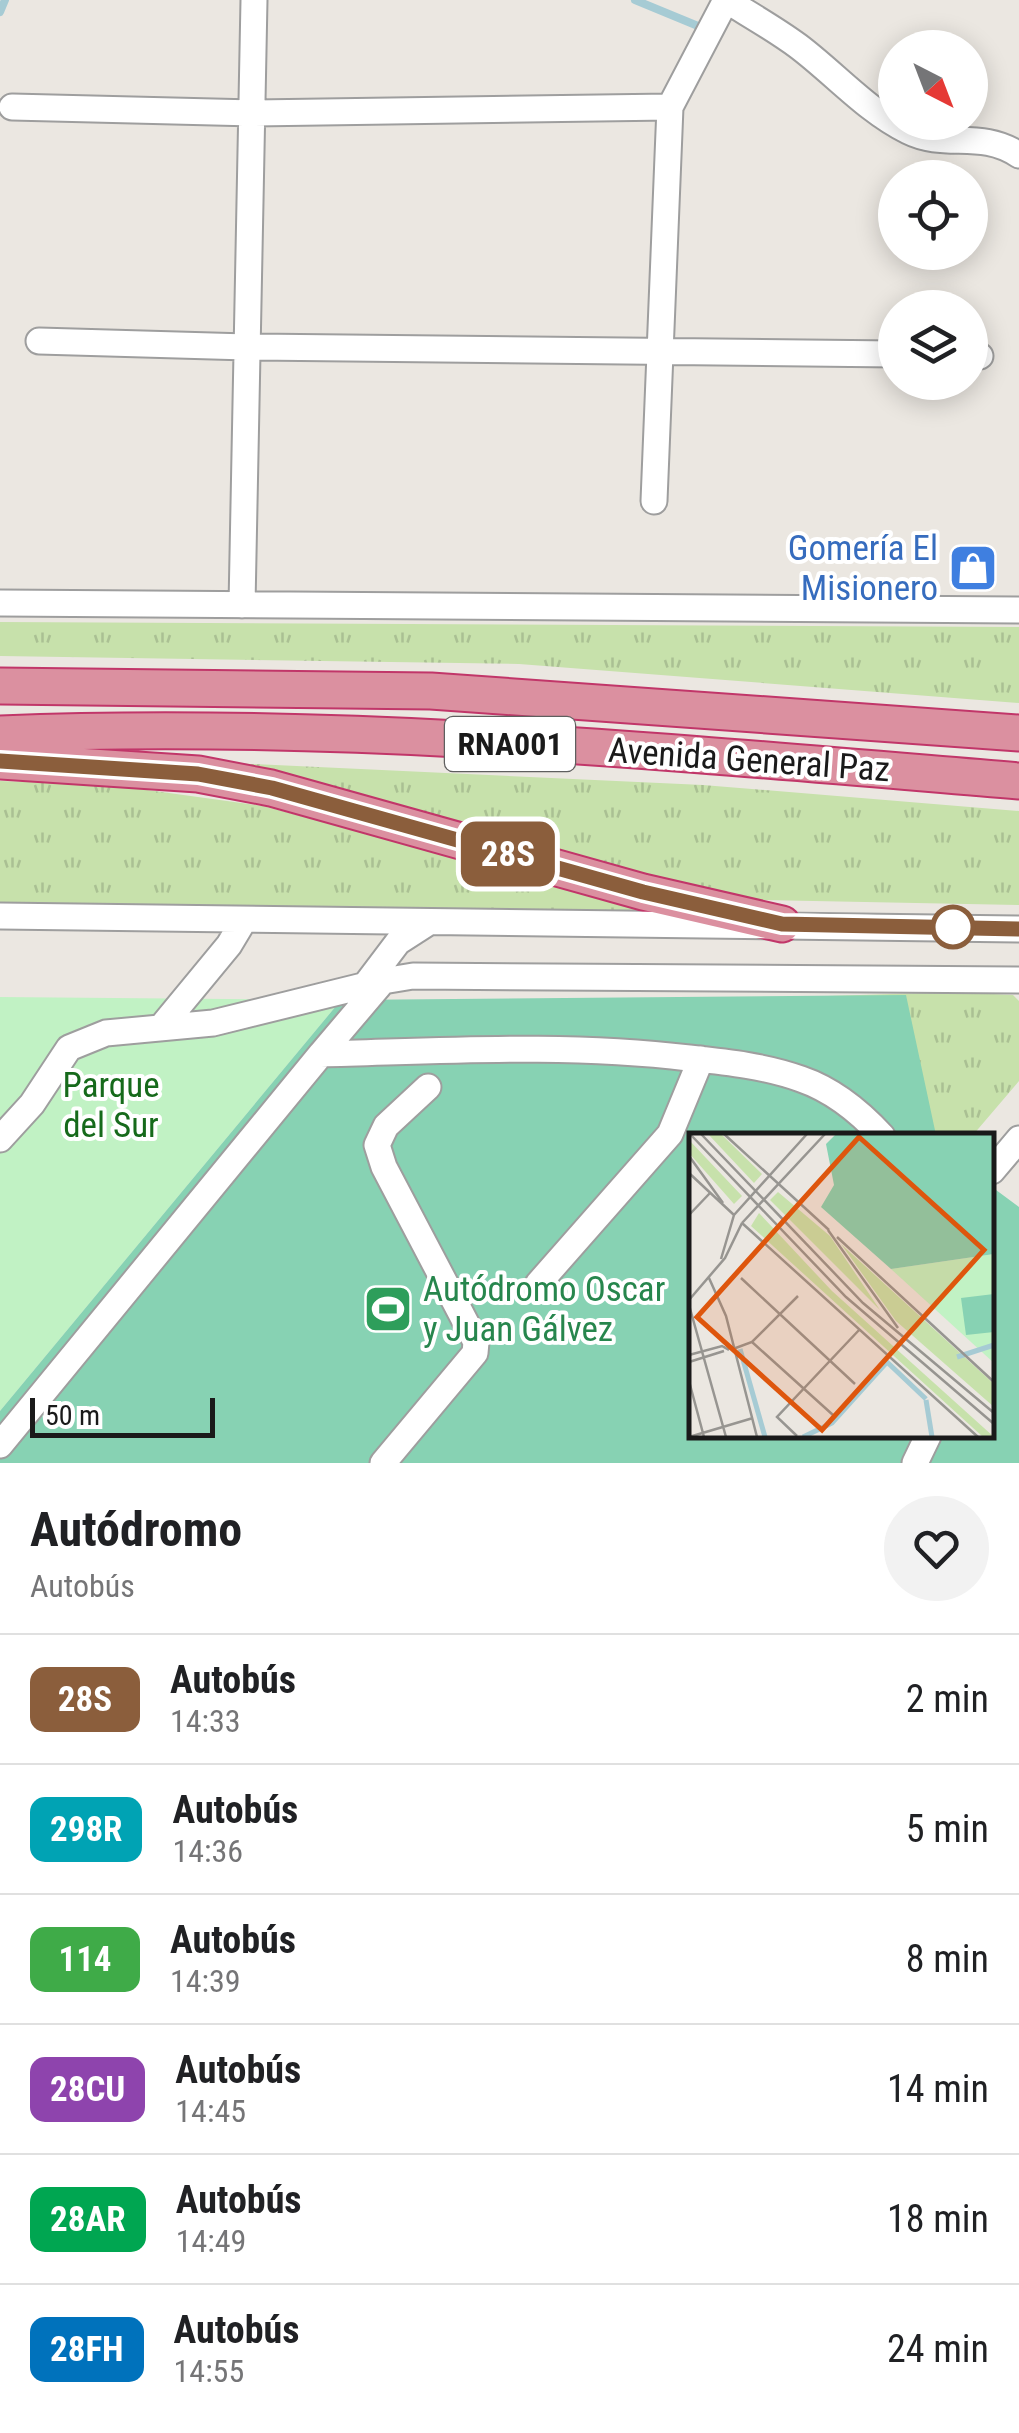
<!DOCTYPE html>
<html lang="es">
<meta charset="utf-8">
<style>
:root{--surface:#fff;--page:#f2f2f2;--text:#202124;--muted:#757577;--line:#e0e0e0}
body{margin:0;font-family:"Roboto Condensed",sans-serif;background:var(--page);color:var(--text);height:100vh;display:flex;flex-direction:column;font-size:38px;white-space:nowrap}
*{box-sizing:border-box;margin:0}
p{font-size:32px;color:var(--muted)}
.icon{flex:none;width:55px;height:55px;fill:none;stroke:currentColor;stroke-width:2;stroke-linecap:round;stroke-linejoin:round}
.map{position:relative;height:1463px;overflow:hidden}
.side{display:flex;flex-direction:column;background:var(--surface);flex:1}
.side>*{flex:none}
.badge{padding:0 20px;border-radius:15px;font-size:35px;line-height:65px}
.needle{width:65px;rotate:138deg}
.controls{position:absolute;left:878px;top:30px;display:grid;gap:20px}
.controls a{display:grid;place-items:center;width:110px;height:110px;border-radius:50%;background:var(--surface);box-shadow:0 5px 25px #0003;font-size:50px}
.scale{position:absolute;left:30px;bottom:25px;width:185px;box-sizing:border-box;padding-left:10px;border:5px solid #1a1a1a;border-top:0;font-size:28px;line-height:35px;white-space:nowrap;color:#1a1a1a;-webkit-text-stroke:8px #fff;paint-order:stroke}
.map>.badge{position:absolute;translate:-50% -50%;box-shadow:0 0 0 5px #fff}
.round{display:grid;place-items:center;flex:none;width:105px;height:105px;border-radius:52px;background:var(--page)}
.summary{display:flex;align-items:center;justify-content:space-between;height:170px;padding:0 30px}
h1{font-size:48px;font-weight:700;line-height:75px}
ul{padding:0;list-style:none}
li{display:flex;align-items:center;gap:30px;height:130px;padding:0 30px;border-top:2px solid var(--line)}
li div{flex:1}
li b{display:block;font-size:38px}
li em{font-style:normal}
li .badge{min-width:110px;font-weight:700;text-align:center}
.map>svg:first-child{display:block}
.grass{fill:url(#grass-tufts)}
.park{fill:#c1f2c4}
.pitch{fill:#87d2b3}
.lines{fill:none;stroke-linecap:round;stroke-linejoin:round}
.stream{stroke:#a6cbd4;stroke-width:8}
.minor-casing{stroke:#9e9e9e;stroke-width:29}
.highway-casing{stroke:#c13669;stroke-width:39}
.minor{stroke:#fff;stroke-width:25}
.highway{stroke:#db90a0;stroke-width:35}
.line-casing{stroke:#fff;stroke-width:22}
.line{stroke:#8b5e3c;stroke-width:15}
.stop-dot{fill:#fff;stroke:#8b5e3c;stroke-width:5}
.labels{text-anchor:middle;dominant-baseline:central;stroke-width:8;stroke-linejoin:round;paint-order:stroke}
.shield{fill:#fff;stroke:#5f5f5f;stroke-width:2.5}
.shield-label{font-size:32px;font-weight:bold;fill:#1a1a1a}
.shop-label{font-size:35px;fill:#366cbe;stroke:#fff;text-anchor:end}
.street-label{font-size:35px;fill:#1a1a1a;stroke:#fff}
.park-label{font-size:35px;fill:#166a1b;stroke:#fff}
.leisure-label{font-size:35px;fill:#27864d;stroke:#fff;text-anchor:start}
.inset-river{fill:none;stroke:#a6cbd4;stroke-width:5}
.inset-road{fill:none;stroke:#979591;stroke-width:2.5}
.view{fill:#de560d;fill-opacity:0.15;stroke:#de560d;stroke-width:5}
.inset-edge{fill:none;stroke:#1a1a1a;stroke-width:5}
</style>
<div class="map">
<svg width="1019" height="1463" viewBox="0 0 1019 1463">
<defs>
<pattern id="grass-tufts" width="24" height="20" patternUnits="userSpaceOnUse" patternTransform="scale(2.5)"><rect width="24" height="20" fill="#c7e1ab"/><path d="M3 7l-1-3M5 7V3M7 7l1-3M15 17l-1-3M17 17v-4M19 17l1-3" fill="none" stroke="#aac093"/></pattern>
</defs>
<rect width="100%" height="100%" fill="#ebe7e1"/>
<path class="grass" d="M0,622L1019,627V703L519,664L0,656Z
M230,763L703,785L1019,811V905L716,899Z
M0,781L111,785L263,806L668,913L0,907Z
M954,992L1013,995L1019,1001V1081L973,1135H895L796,997Z"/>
<path class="park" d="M0,997L341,1000L0,1411Z"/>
<path class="pitch" d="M906,995L936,1135L692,1136V1436H992V1187L1019,1207V1463H0V1411L341,1000Z"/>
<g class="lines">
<path class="stream" d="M635,0L698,26
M0,12L5,0"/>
<g class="minor-casing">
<path id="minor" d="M726,0C750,15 775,29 798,46C834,73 867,111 908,131C946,150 980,129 1019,155
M12,107L254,113L670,107
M39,341L247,347L895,354
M970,356H980
M654,501L670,107L726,0
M0,603L1019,610
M242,605L254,0
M0,916L1019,929
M367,983L398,942L426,924
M163,1025L229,945L244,920
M321,1054L383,981L413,976L1019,980
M0,1139L32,1104L69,1048L106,1033L213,1023L383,981
M992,1171L1019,1139
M538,1284L670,1134L701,1059
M0,1445L321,1054C444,1051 566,1043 689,1058C726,1062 765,1066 801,1079C833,1090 859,1111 882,1136
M383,1463L475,1353L476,1342L384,1167L377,1145L386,1126L428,1087
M915,1463L928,1436"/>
</g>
<g class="highway-casing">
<path id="highway" d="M0,686L431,691L1019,733
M0,734C339,720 681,753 1019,781
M0,761L198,774L271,788L643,892L782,924"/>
</g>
<use href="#minor" class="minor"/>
<use href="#highway" class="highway"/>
</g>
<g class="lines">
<g class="line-casing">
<path id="line" d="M0,761L198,774L272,788L643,892L782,924L1019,929"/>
</g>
<use href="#line" class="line"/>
</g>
<defs>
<g id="shop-square" transform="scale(2.5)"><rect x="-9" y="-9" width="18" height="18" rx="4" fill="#3f7fe0" stroke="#fff"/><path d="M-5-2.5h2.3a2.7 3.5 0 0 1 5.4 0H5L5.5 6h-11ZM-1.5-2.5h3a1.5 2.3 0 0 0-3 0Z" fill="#fff"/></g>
<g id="stadium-square" transform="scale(2.5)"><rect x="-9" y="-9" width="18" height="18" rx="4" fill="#2e9e5b" stroke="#fff"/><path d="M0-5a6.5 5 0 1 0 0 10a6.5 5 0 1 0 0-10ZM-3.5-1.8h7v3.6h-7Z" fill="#fff"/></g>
</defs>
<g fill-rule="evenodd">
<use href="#shop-square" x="973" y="568"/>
<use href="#stadium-square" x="388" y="1309"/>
</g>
<circle class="stop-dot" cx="953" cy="927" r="20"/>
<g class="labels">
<rect class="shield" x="445" y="717" width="130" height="54" rx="8"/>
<g class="shield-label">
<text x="510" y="744">RNA001</text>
</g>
<g class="shop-label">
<text x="938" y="548">Gomería El<tspan x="938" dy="40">Misionero</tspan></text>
</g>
<g class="street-label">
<text transform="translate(749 760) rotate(4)">Avenida General Paz</text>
</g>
<g class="park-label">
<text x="111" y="1085">Parque<tspan x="111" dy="40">del Sur</tspan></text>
</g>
<g class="leisure-label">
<text x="423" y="1289">Autódromo Oscar<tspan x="423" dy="40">y Juan Gálvez</tspan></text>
</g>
</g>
<g transform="translate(689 1133)">
<rect width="305" height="305" fill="#ebe7e1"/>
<path d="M19,1H32L73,41L65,50ZM0,7L53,63L45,71L0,20ZM89,59L141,103L191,177L81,67ZM70,80L143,158L305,304H294L62,93ZM152,111L305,251V274L207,188Z" fill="#c7e1ab"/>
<path d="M305,121V230L202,136Z" fill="#c1f2c4"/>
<path d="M147,1H305V121L202,136L132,74L145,52L137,11ZM305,161V199L277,202L272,165Z" fill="#87d2b3"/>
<path class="inset-river" d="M51,216L76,304M268,224L305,212M237,267L243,304M114,304L143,290L198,229L237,266"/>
<path class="inset-road" d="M1,1L157,164L305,291M12,1L174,170L305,280M35,1L140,97M0,23L34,70M0,40L45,82M0,82L21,60M45,82L118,1M53,90L289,304M53,90L136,1M139,97L209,195M148,104L305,249M32,126L45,82M20,145L37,183L68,304M52,145L166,251M0,167L36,125L53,90M0,172L37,304M63,209L144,282M44,216L63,209L109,163M0,222L33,213L40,217L35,214M0,229L35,218M0,248L15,304M108,303L88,284L171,196M0,304L64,285"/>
<path class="view" d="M170,4L295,117L133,297L8,184Z"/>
<rect width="305" height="305" class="inset-edge"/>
</g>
</svg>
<div class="controls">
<a><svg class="needle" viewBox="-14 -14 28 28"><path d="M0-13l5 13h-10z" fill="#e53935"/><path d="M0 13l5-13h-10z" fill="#757577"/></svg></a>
<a><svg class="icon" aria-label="locate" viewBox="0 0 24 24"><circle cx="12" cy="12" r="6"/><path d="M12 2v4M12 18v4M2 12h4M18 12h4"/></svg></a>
<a><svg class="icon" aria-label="layers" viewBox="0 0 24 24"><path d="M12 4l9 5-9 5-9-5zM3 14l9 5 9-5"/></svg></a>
</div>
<div class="scale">50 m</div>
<b class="badge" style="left:508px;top:854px;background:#8b5e3c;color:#fff">28S</b>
</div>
<section class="side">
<div class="summary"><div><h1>Autódromo</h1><p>Autobús</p></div><a class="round"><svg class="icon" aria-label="heart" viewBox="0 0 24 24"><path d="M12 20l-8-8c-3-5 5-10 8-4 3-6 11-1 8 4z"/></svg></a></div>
<ul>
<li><span class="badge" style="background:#8b5e3c;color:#fff">28S</span><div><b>Autobús</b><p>14:33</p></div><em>2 min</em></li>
<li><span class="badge" style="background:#00a3b4;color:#fff">298R</span><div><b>Autobús</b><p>14:36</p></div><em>5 min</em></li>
<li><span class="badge" style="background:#3fab48;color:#fff">114</span><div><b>Autobús</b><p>14:39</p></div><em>8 min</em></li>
<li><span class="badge" style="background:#8e44ad;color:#fff">28CU</span><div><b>Autobús</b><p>14:45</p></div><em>14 min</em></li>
<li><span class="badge" style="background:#00a651;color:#fff">28AR</span><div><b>Autobús</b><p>14:49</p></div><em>18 min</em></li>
<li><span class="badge" style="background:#0072bc;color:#fff">28FH</span><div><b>Autobús</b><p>14:55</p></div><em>24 min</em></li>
</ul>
</section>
